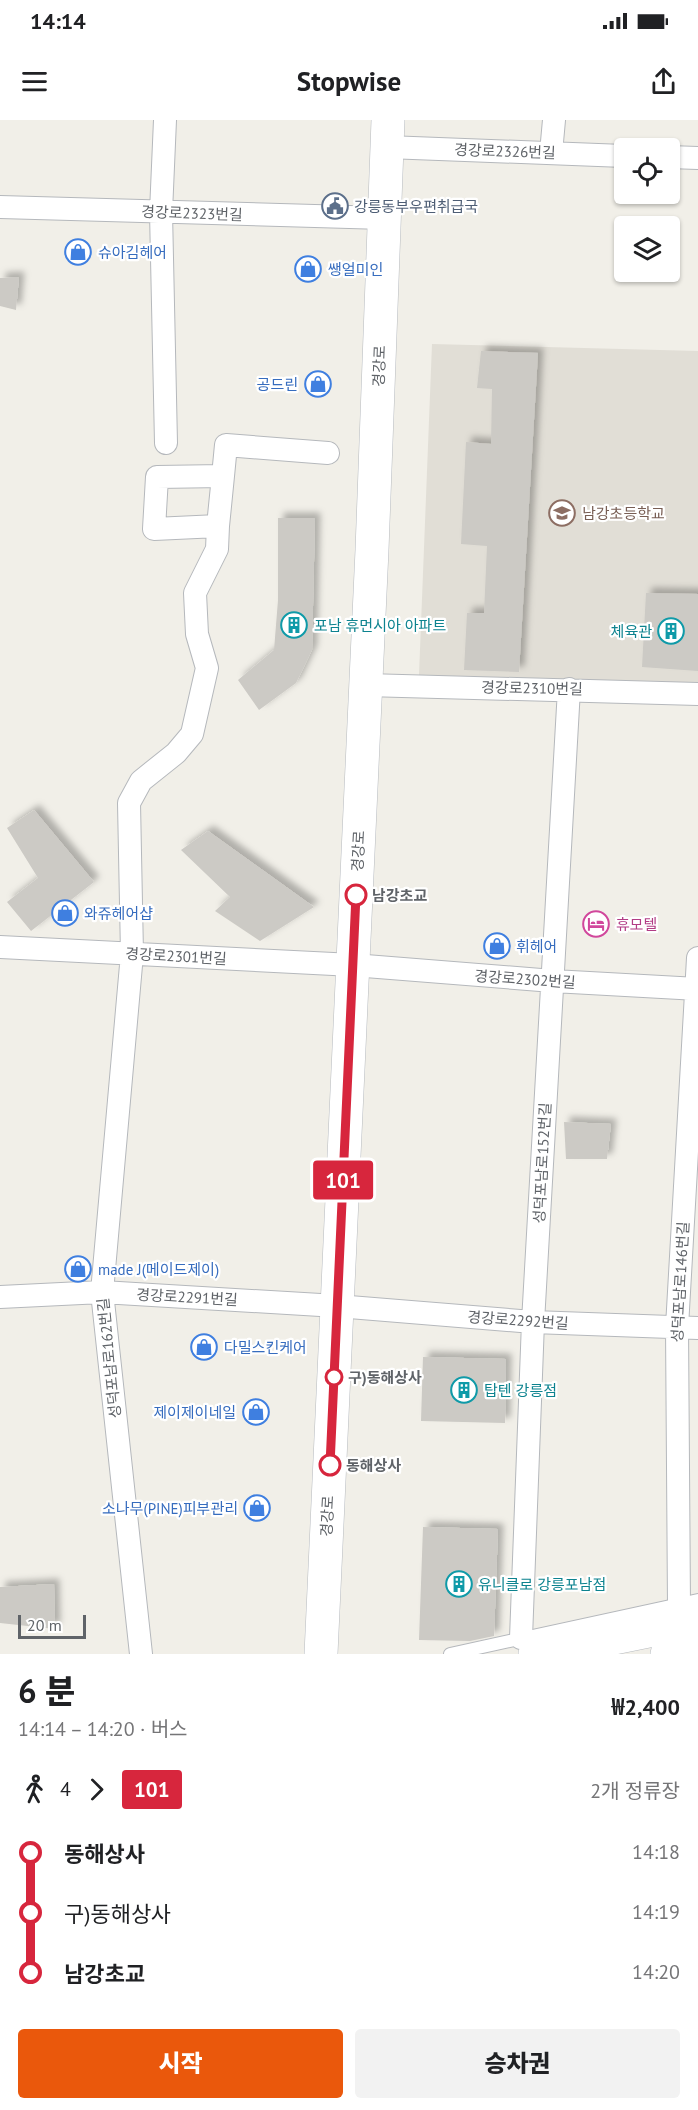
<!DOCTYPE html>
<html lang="ko">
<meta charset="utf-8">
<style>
:root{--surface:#fff;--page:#f2f2f2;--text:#202124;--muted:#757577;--accent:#ea580c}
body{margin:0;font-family:"PT Sans","Noto Sans KR",sans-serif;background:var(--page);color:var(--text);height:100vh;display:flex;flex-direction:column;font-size:22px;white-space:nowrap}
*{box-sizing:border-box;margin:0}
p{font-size:20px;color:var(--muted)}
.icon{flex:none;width:33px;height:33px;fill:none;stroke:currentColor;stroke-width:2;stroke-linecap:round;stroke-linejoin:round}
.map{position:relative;height:1534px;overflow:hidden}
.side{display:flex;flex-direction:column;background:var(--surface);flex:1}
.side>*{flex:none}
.badge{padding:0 12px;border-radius:4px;font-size:21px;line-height:39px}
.tools{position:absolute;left:614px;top:18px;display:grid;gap:12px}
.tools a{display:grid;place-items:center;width:66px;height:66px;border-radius:6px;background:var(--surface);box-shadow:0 2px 4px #0004;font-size:30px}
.scale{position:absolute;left:18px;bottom:15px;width:68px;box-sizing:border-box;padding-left:6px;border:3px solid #5f6368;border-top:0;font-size:16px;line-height:21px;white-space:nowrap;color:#5f6368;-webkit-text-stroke:4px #fff;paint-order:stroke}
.map>.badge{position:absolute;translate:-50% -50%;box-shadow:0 0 0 3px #fff}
.legs{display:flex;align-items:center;gap:9px;height:66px;padding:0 18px;font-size:20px}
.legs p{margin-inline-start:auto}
.headline{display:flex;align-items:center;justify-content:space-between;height:102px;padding:0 18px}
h1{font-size:33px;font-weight:800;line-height:45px}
.action{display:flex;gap:12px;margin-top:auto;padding:12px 18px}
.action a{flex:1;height:69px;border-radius:6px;background:var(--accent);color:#fff;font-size:24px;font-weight:800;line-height:69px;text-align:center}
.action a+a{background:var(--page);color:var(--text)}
ul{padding:0 18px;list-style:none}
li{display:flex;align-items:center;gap:21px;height:60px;font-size:22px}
li i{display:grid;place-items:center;width:9px;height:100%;margin:0 8px;background:currentColor}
li i::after{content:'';width:15px;height:15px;margin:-8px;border:4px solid;border-radius:50%;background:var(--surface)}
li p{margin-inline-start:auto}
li:first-child i{background:linear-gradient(#0000 50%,currentColor 0)}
li:last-child i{background:linear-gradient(currentColor 50%,#0000 0)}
.status{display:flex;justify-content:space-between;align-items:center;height:42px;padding:0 30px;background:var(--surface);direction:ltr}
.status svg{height:16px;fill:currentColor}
header{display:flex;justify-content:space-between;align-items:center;height:78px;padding:0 18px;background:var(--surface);font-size:27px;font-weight:800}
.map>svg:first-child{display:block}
.education{fill:#e1ded6}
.building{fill:#cccac5;filter:url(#shadow)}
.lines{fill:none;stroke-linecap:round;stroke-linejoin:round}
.lane-casing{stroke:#b5b8bc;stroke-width:14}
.street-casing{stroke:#b5b8bc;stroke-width:24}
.secondary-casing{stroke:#b6babf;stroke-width:34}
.lane{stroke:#fff;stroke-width:12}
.street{stroke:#fff;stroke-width:22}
.secondary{stroke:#fff;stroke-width:33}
.line-1-casing{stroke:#fff;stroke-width:14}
.line-1{stroke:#d7263d;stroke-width:9}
.stop-1-dot{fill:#fff;stroke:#d7263d;stroke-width:3}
.labels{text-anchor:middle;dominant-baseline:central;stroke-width:4.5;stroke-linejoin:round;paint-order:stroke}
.street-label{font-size:15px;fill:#5f6368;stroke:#fff}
.service-label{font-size:15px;fill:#4e5e75;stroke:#fff;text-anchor:start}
.shop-label{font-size:15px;fill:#366cbe;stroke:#fff;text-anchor:start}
.education-label{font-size:15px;fill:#785e54;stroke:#fff;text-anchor:start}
.culture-label{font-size:15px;fill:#0d838f;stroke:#fff;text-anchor:start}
.stop-label{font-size:15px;font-weight:bold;fill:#5f6368;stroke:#fff;text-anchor:start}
.hotel-label{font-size:15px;fill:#b23c85;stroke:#fff;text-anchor:start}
</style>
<div class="status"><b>14:14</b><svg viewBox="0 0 49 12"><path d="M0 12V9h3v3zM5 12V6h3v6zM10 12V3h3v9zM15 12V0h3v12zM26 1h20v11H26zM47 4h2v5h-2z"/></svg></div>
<header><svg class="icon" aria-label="menu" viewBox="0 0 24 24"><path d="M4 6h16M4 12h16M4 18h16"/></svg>Stopwise<svg class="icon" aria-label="share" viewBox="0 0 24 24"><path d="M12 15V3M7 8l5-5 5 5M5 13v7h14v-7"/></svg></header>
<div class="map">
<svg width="698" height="1534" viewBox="0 0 698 1534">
<defs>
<filter id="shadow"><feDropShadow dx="5.5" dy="-5.5" stdDeviation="3" flood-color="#0004"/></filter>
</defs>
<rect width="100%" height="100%" fill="#f1efe8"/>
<path class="education" d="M432,224L698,231V567L419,555Z"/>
<path class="building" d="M19,157L16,190L0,186V158Z
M481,231L538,233L519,552L464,550L467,493H484L487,426L461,424L466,322L491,324L492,269L477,268Z
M278,398H315L312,530L296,563L259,590L238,560L274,530L278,480Z
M646,473L698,474V551L642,547Z
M34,690L94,762L31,811L7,782L38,758L7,708Z
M208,711L314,787L260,821L215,791L230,777L181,730Z
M564,1002L611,1004L607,1039H566Z
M423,1237L506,1239L505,1303L421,1301Z
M423,1407L498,1409L494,1516L470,1521L419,1520Z
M54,1464L55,1509L0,1503V1467Z"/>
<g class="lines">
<g class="lane-casing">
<path id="lane" d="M450,1534L698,1480"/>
</g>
<g class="street-casing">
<path id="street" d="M165,0L161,92L166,323
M387,27L624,36
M551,33L554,0
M669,37L698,38
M0,87L384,98
M218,406L223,356
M366,565L698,574
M0,827L353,845L553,861L698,869
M0,1177L102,1172L337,1186L533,1202L698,1208
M679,1486L677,1207L698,838
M521,1518L533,1202L569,569
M141,1534L102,1172L132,834L129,683L141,661L176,633L192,614L207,548L197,514L195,473L217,429L218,406L154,409L157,357L223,356L226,325L328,333"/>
</g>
<g class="secondary-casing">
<path id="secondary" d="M321,1534L372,430L388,0
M535,1534L698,1501
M667,1534L698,1526"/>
</g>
<use href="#lane" class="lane"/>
<use href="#street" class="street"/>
<use href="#secondary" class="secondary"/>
</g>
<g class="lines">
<g class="line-1-casing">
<path id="line-1" d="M330,1345L356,775"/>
</g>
<use href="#line-1" class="line-1"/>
</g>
<defs>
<g id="civic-ring" transform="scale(1.35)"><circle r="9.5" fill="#fff" stroke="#5c6f8a" stroke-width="1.5"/><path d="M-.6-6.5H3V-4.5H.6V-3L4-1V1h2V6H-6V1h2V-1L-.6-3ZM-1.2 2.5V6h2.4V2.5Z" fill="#5c6f8a"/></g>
<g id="shop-ring" transform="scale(1.35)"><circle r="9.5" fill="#fff" stroke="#3f7fe0" stroke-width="1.5"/><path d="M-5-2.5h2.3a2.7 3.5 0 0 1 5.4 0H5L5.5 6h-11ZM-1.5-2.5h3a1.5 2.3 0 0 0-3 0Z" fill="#3f7fe0"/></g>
<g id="school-ring" transform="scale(1.35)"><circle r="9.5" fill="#fff" stroke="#8d6e63" stroke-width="1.5"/><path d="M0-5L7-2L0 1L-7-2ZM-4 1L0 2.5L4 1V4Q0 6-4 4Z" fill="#8d6e63"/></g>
<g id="building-ring" transform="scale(1.35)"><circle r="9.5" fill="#fff" stroke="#0f9aa8" stroke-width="1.5"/><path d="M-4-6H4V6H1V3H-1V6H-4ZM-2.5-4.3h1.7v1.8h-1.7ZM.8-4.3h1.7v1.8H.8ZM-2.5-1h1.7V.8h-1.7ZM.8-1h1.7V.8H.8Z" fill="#0f9aa8"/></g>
<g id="hotel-ring" transform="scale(1.35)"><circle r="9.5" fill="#fff" stroke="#d1479c" stroke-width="1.5"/><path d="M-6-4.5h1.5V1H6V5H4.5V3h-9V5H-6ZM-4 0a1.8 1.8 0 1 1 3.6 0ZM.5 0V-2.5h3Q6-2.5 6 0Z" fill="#d1479c"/></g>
</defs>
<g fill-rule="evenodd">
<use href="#civic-ring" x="335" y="86"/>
<use href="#shop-ring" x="78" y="132"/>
<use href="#shop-ring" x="308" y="149"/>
<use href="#shop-ring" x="318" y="264"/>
<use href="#school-ring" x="562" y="393"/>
<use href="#building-ring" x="294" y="505"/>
<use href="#building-ring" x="671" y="511"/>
<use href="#shop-ring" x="65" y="793"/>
<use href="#hotel-ring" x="596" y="804"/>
<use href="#shop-ring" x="497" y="826"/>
<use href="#shop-ring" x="78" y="1149"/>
<use href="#shop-ring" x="204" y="1227"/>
<use href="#building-ring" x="464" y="1270"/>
<use href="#shop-ring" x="256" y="1292"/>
<use href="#shop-ring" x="257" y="1388"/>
<use href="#building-ring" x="459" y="1464"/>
</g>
<g class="stop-1-dot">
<circle cx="356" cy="775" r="10"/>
<circle cx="334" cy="1257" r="8"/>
<circle cx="330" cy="1345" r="10"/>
</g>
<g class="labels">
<g class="street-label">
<text transform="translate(505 31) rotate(2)">경강로2326번길</text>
<text transform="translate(192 93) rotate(2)">경강로2323번길</text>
<text transform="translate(379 246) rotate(-88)">경강로</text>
<text transform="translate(532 568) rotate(1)">경강로2310번길</text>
<text transform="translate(358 731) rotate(-87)">경강로</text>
<text transform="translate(176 836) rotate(3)">경강로2301번길</text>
<text transform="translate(525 859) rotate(4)">경강로2302번길</text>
<text transform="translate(542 1043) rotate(-87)">성덕포남로152번길</text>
<text transform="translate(680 1162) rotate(-87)">성덕포남로146번길</text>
<text transform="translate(187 1177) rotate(3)">경강로2291번길</text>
<text transform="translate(518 1200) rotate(4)">경강로2292번길</text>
<text transform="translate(109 1238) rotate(-96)">성덕포남로162번길</text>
<text transform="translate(327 1396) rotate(-87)">경강로</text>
</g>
<g class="service-label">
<text x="354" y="86">강릉동부우편취급국</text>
</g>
<g class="shop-label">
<text x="98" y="132">슈아김헤어</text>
<text x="328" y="149">쌩얼미인</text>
<text x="298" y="264" text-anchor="end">공드린</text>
<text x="84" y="793">와쥬헤어샵</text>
<text x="516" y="826">휘헤어</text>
<text x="98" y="1149">made J(메이드제이)</text>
<text x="224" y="1227">다밀스킨케어</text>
<text x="236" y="1292" text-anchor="end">제이제이네일</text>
<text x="238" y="1388" text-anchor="end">소나무(PINE)피부관리</text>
</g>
<g class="education-label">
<text x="582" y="393">남강초등학교</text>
</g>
<g class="culture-label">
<text x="314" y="505">포남 휴먼시아 아파트</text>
<text x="652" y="511" text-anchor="end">체육관</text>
<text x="484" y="1270">탑텐 강릉점</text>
<text x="478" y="1464">유니클로 강릉포남점</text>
</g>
<g class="stop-label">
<text x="372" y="775">남강초교</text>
<text x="348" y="1257">구)동해상사</text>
<text x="346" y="1345">동해상사</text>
</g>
<g class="hotel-label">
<text x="616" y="804">휴모텔</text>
</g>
</g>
</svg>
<div class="tools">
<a><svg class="icon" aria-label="locate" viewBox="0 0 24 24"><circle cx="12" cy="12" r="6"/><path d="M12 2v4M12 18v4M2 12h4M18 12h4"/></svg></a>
<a><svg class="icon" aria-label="layers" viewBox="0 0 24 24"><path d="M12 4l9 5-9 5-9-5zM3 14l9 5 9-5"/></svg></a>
</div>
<div class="scale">20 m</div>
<b class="badge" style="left:343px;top:1060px;background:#d7263d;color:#fff">101</b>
</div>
<section class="side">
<div class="headline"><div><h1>6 분</h1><p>14:14 – 14:20 · 버스</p></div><b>₩2,400</b></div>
<div class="legs"><svg class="icon" aria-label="walk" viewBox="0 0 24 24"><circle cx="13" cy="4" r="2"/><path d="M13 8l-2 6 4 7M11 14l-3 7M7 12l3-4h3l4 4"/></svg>4<svg class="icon" aria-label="forward" viewBox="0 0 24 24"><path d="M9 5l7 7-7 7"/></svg><b class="badge" style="background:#d7263d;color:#fff">101</b><p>2개 정류장</p></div>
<ul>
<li><i style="color:#d7263d"></i><b>동해상사</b><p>14:18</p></li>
<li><i style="color:#d7263d"></i><span>구)동해상사</span><p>14:19</p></li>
<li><i style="color:#d7263d"></i><b>남강초교</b><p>14:20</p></li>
</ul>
<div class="action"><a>시작</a><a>승차권</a></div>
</section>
